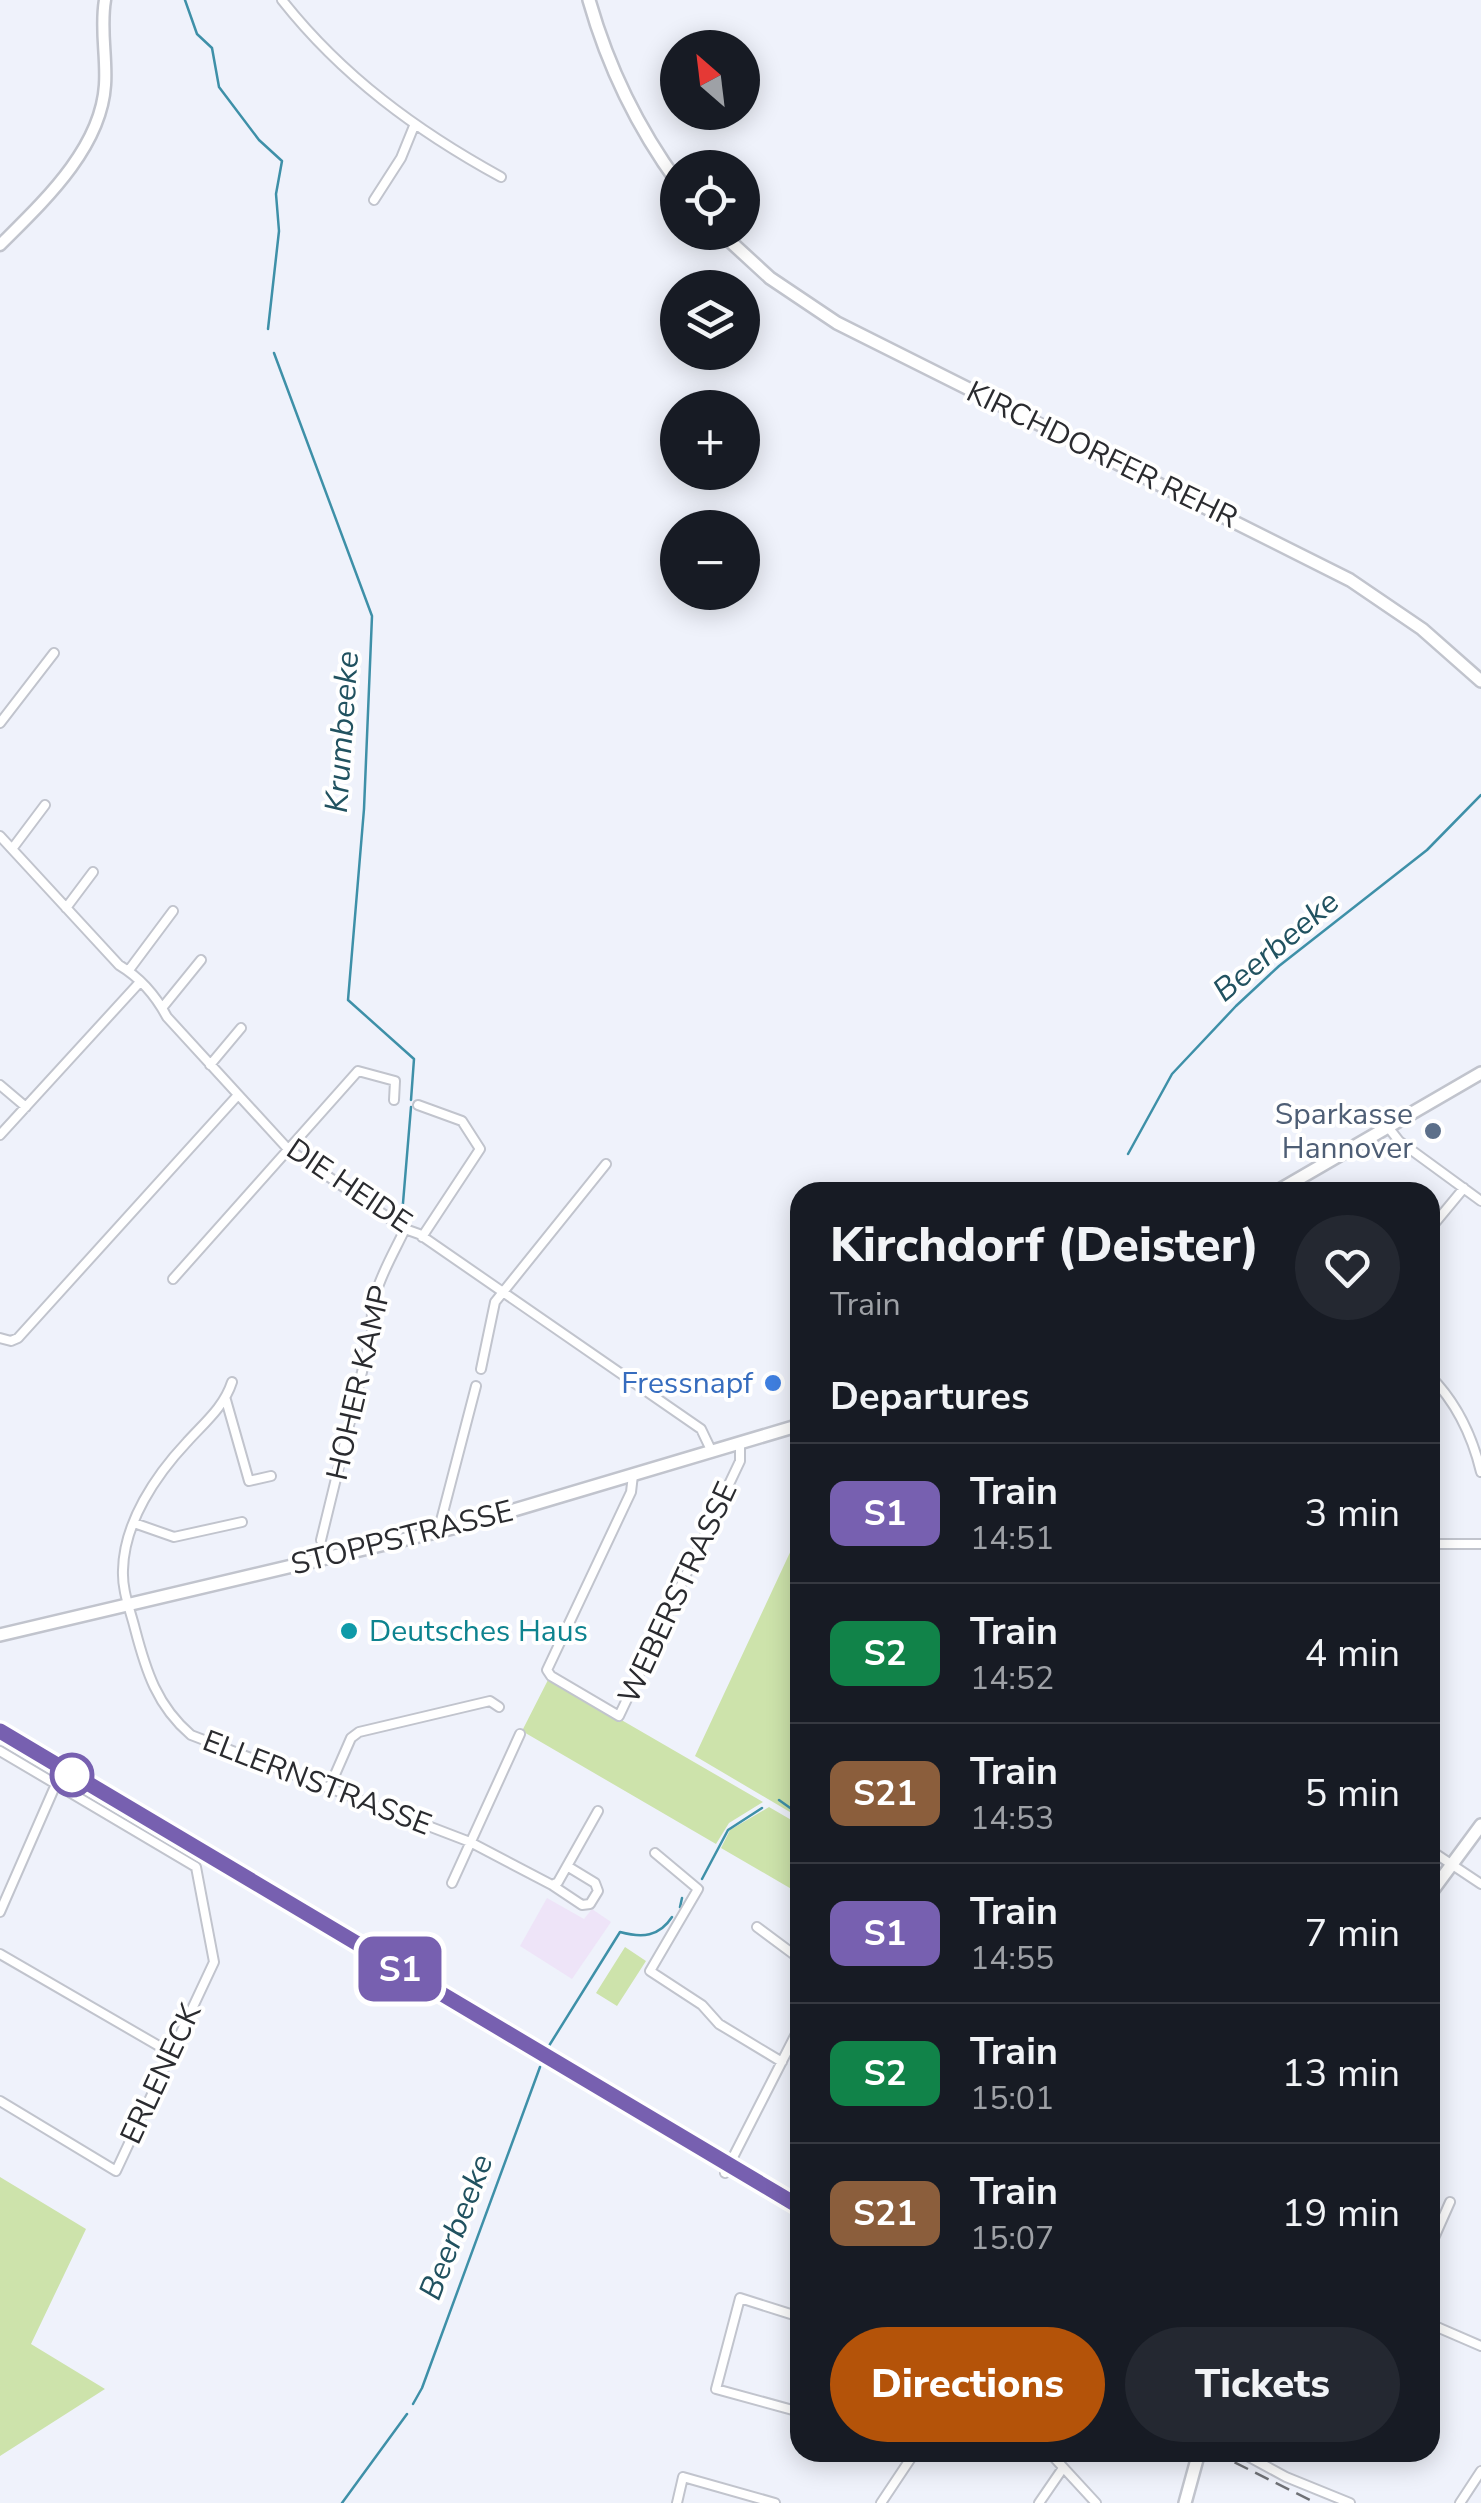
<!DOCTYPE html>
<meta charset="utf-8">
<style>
:root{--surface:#171b24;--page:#242831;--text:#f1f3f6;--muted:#9ea1a6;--line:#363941;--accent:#b45309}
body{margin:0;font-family:"Nunito Sans",sans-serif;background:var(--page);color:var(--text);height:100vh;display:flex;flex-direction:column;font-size:38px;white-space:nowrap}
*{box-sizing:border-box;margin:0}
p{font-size:32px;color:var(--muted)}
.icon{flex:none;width:55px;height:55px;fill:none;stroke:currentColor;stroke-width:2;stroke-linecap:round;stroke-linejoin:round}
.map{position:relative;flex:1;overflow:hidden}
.drawer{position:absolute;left:790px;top:1182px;width:650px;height:1280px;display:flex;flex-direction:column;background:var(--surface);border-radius:30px;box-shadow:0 5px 25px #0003}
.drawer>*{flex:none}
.badge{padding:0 20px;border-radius:15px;font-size:35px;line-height:65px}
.needle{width:65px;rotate:332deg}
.controls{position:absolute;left:660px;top:30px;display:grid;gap:20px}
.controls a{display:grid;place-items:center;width:100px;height:100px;border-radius:50%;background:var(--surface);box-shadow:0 5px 25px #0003;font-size:50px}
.map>.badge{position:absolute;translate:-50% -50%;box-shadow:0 0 0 5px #fff}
h2{padding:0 40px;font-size:38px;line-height:90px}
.round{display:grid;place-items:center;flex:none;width:105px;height:105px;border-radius:52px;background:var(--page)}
.head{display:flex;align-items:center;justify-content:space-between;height:170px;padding:0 40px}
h1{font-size:48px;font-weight:800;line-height:75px}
.cta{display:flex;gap:20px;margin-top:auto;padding:20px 40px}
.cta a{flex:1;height:115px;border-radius:60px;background:var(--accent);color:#fff;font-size:40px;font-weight:800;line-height:115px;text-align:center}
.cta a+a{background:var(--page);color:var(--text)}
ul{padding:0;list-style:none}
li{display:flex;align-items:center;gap:30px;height:140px;padding:0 40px;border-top:2px solid var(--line)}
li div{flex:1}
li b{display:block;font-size:38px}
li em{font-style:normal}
li .badge{min-width:110px;font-weight:700;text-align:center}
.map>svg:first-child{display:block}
.education{fill:#eee4f8}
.green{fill:#cde3ab}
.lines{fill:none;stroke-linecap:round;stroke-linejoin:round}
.stream{stroke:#3e90a8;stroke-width:2.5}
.minor-casing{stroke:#c1c4cd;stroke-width:12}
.tertiary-casing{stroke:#c1c4cd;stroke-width:15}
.secondary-casing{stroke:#c1c4cd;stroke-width:16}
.minor{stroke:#fff;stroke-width:8}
.tertiary{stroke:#fff;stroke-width:10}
.secondary{stroke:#fff;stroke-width:11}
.rail{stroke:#6f7176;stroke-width:2.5;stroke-dasharray:15 8;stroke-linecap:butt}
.line-casing{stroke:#fff;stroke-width:22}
.line{stroke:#7760b0;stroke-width:15}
.service-dot{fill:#5c6f8a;stroke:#fff;stroke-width:4}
.shop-dot{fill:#3f7fe0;stroke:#fff;stroke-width:4}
.culture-dot{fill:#0f9aa8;stroke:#fff;stroke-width:4}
.stop-dot{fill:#fff;stroke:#7760b0;stroke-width:5}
.labels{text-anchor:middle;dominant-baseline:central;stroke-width:8;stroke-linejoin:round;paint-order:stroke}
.street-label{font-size:30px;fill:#2a2b2f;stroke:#fff}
.service-label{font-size:30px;fill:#4e5e75;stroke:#fff;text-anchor:end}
.shop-label{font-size:30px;fill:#366cbe;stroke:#fff;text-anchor:end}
.culture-label{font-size:30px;fill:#0d838f;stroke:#fff;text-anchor:start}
.water-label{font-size:32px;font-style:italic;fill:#215260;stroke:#fff}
</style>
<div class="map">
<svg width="1481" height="2503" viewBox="0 0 1481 2503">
<rect width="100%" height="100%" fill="#eff2fb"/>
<path class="education" d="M547,1898L584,1919L592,1909L611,1922L572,1979L520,1946Z"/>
<path class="green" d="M800,1531V1818L695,1756Z
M549,1678L763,1802L729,1823L716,1844L522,1731Z
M769,1807L800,1825V1894L721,1848L730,1830Z
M625,1947L646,1961L617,2006L596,1993Z
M0,2177L86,2229L31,2344L105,2389L0,2456Z"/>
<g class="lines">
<path class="stream" d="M185,0L197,34L212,48L219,87L259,140L282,161L276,194L279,231L268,329
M274,353L372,616L364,809L348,1000L414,1059L411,1100
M1128,1154L1172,1074L1236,1006L1279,966L1427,850L1481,795
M402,1215L411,1107
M779,1800L800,1815
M702,1879L728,1830L762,1808
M680,1907L682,1898
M547,2049L620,1932C642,1938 659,1937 672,1917
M413,2404L422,2388L540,2067
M342,2503L407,2414"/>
<g class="minor-casing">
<path id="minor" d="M282,0C342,76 417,131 501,177
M374,200L401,158L414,126
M0,723L54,653
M0,836L119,965C139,977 156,996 167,1017L288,1149L405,1229L419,1234L701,1429L712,1452
M12,849L45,805
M66,908L93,872
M129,970L173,911
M162,1008L201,960
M210,1065L241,1028
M0,1085L26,1107
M418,1105L462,1121L480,1149L422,1237
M1388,1127L1399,1141L1481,1201
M0,1135L140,982
M1430,1229L1464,1188
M173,1279L358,1071L395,1081L394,1100
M0,1338L11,1341L18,1338L238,1095
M481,1369L495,1302L606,1164
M1430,1376C1457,1403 1472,1435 1481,1472
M232,1382C224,1407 204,1423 187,1442C156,1475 124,1522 123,1570C122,1591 130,1609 135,1629C146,1671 157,1706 191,1735L470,1842L552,1885L558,1882L598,1811
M226,1400L249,1481L271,1476
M633,1475L631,1492L547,1670L551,1676L619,1716L740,1461V1443
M134,1523L174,1537L242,1522
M438,1532L476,1386
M321,1540L372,1331C368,1294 390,1261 405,1229
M1430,1544H1481
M0,1751L196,1867L214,1962L116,2171L0,2101
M330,1786L351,1738L359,1732L490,1701L499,1707
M1430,1850L1481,1884
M655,1853L698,1889L650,1971L702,2005L719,2024L782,2062
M452,1883L520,1734
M552,1885L582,1905L590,1904L598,1891L595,1883L567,1866
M0,1912L56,1784
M757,1927L800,1959
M0,1954L171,2053
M725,2173L800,2026
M1430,2247L1450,2202
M800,2317L740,2298L716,2389L800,2412
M1430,2324L1481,2346
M1049,2452L1096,2503
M1240,2452L1286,2477L1350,2503
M677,2503L683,2477L775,2503
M881,2503L915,2452
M1039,2503L1063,2468
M1460,2503L1481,2471"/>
</g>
<g class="tertiary-casing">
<path id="tertiary" d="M0,245C42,203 101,149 105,85C107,57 100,29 105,0"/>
</g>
<g class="secondary-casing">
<path id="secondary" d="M589,0C608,67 637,127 678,183
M720,232L770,278L837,323L1350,580L1422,629L1481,681
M1276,1192L1481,1073
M0,1635L457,1527L800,1425
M1430,1894L1481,1825
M1185,2503L1199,2452"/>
</g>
<use href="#minor" class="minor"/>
<use href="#tertiary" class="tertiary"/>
<use href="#secondary" class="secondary"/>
<path class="rail" d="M0,1731L800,2207
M1214,2452L1316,2503"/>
</g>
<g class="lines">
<g class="line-casing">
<path id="line" d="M0,1731L800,2207"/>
</g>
<use href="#line" class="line"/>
</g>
<circle class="service-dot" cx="1433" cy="1131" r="10"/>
<circle class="shop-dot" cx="773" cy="1383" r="10"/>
<circle class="culture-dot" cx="349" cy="1631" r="10"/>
<circle class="stop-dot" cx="72" cy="1775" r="20"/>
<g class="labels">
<g class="street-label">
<text transform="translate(1102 455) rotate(26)">KIRCHDORFER REHR</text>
<text transform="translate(349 1186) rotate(34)">DIE HEIDE</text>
<text transform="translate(359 1383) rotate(-77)">HOHER KAMP</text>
<text transform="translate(402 1538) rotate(-14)">STOPPSTRASSE</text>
<text transform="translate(678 1593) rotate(-65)">WEBERSTRASSE</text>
<text transform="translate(317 1783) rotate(21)">ELLERNSTRASSE</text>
<text transform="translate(161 2074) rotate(-65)">ERLENECK</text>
</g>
<g class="service-label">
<text x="1413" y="1114">Sparkasse<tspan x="1413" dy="34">Hannover</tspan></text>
</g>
<g class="shop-label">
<text x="753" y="1383">Fressnapf</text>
</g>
<g class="culture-label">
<text x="369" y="1631">Deutsches Haus</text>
</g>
<g class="water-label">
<text transform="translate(342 732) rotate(-86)">Krumbeeke</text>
<text transform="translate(1276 946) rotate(-40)">Beerbeeke</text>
<text transform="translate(456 2227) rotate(-69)">Beerbeeke</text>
</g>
</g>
</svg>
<div class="controls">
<a><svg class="needle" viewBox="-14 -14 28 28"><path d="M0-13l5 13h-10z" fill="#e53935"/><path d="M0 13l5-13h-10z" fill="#9ea1a6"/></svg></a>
<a><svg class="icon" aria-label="locate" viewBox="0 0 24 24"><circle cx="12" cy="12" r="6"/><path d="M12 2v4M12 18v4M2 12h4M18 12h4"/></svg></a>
<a><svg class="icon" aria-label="layers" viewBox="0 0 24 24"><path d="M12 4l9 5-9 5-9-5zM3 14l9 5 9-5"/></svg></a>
<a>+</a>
<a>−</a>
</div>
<b class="badge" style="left:400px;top:1969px;background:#7760b0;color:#fff">S1</b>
<section class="drawer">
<div class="head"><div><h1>Kirchdorf (Deister)</h1><p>Train</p></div><a class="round"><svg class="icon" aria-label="heart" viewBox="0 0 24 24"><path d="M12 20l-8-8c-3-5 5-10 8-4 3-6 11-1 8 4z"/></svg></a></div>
<h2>Departures</h2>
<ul>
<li><span class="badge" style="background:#7760b0;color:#fff">S1</span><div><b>Train</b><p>14:51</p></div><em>3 min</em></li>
<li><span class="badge" style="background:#118349;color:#fff">S2</span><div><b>Train</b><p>14:52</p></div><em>4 min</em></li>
<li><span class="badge" style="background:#8b5e3c;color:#fff">S21</span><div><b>Train</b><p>14:53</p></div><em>5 min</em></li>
<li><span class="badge" style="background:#7760b0;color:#fff">S1</span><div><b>Train</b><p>14:55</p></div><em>7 min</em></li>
<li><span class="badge" style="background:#118349;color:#fff">S2</span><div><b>Train</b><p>15:01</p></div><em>13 min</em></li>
<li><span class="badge" style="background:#8b5e3c;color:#fff">S21</span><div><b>Train</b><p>15:07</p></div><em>19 min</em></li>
</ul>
<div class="cta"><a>Directions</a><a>Tickets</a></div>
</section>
</div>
